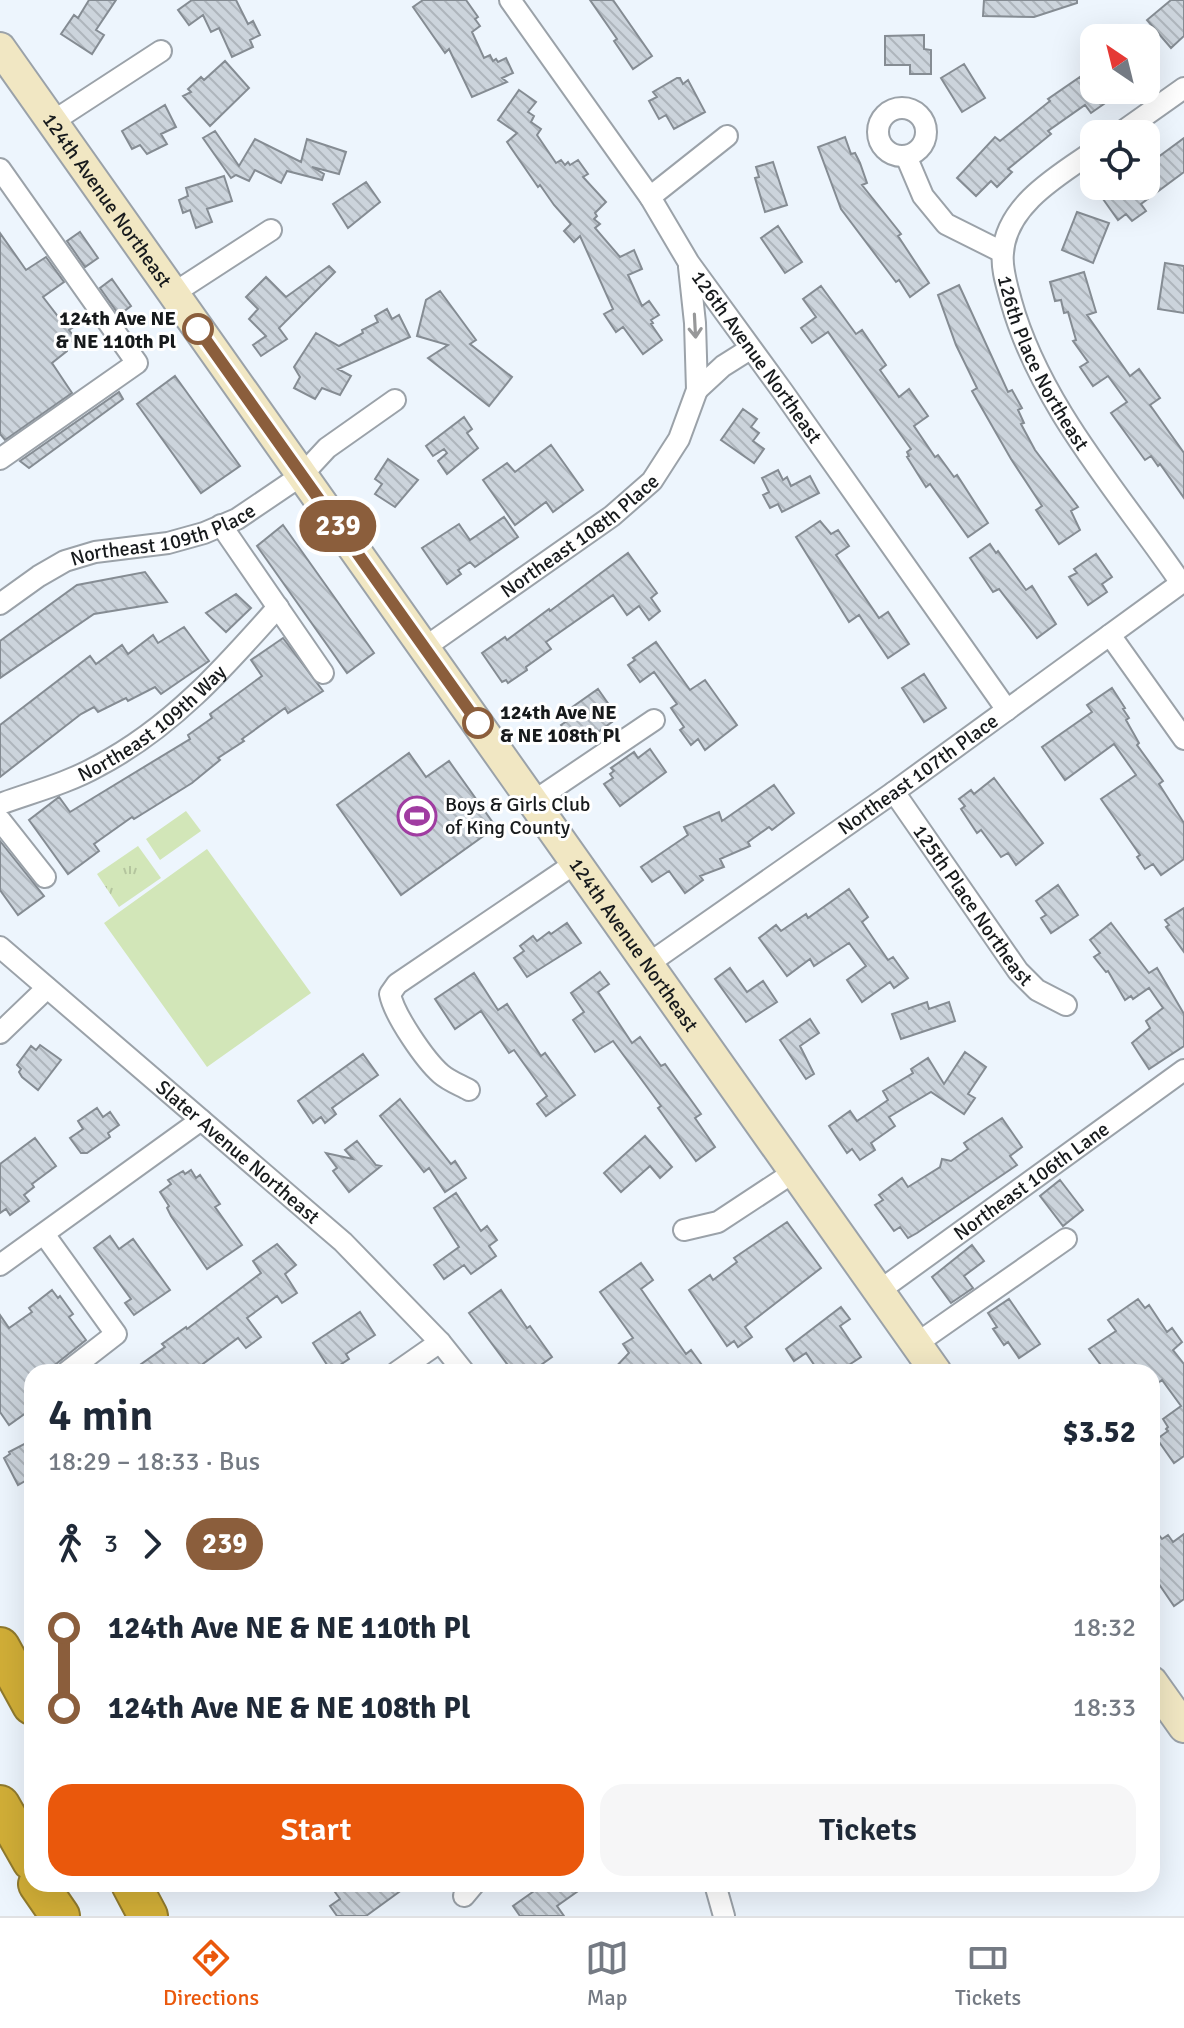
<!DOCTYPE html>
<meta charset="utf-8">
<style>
:root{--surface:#fff;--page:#f6f6f7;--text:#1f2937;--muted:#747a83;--line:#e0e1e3;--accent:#ea580c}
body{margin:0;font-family:Signika,sans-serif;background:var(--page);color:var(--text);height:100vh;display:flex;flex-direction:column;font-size:30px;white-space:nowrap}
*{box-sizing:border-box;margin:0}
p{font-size:26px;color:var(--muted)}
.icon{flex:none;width:44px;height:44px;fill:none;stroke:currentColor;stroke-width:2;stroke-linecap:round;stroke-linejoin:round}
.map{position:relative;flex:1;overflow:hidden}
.drawer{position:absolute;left:24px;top:1364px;width:1136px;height:528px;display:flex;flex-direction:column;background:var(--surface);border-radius:24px;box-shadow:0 8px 32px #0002}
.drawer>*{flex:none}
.badge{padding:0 16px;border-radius:26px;font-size:28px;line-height:52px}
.needle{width:52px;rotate:325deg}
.controls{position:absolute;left:1080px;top:24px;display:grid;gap:16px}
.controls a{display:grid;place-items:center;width:80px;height:80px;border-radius:16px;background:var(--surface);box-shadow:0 8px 32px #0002;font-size:40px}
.map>.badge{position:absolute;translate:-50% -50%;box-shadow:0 0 0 4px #fff}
.legs{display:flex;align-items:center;gap:12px;height:88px;padding:0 24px;font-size:26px}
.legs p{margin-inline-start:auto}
.head{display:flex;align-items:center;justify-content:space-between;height:136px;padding:0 24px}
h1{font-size:44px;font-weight:600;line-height:60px}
.primary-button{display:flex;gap:16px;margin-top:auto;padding:16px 24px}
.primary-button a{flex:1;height:92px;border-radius:24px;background:var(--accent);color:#fff;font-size:32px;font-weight:600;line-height:92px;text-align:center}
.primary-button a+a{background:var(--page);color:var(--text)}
ul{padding:0 24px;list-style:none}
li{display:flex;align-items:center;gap:28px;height:80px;font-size:30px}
li i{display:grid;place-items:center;width:12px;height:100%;margin:0 10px;background:currentColor}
li i::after{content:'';width:20px;height:20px;margin:-10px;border:6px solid;border-radius:50%;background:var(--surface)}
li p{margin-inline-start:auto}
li:first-child i{background:linear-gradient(#0000 50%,currentColor 0)}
li:last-child i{background:linear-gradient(currentColor 50%,#0000 0)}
.tab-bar{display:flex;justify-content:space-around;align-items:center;height:112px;border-top:2px solid var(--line);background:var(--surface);font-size:22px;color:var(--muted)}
.tab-bar a{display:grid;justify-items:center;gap:4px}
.tab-bar .active{color:var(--accent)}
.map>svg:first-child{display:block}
.grass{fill:#d2e6b8}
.park{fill:url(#park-tufts)}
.building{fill:url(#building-back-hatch);stroke:#858c93;stroke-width:2}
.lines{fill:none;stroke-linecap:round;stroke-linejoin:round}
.street-casing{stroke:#9ba2a9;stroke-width:24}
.secondary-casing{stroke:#9ba2a9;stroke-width:34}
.highway-casing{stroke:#907a2e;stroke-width:42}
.street{stroke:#fff;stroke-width:20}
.secondary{stroke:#f1e7c3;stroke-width:30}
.highway{stroke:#d1ae37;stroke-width:38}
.oneway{stroke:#979899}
.line-1-casing{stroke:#fff;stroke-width:18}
.line-1{stroke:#8b5e3c;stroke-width:12}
.stop-1-dot{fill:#fff;stroke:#8b5e3c;stroke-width:4}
.labels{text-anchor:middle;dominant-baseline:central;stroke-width:6;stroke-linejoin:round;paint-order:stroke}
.street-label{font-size:20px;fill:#171a1c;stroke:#fff}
.stop-label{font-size:20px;font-weight:bold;fill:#171a1c;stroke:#fff;text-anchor:end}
.poi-label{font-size:20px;fill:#171a1c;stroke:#fff;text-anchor:start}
</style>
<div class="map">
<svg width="1184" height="1916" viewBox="0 0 1184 1916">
<defs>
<pattern id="park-tufts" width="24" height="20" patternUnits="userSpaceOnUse" patternTransform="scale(2)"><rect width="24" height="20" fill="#d2e6b8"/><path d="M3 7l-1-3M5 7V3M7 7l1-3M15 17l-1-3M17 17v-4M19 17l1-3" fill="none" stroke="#b4c59e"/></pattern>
<pattern id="building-back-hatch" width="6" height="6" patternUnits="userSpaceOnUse" patternTransform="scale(2)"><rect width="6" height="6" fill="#ccd4dc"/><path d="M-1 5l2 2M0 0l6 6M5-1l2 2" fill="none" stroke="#aeb5bc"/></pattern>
</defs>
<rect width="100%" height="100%" fill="#edf5fd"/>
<path class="grass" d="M186,811L201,831L160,860L146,839Z
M207,849L311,993L207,1067L104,923Z"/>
<path class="park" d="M138,846L161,878L119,907L97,874Z"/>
<path class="building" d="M89,0H116L96,30L104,35L92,54L61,34L74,15L78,18Z
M192,0H236L248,24L253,21L260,35L250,40L253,47L232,57L219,28L211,32L203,15L189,25L178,10Z
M423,0H466L478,17L475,19L480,26L472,32L484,58L490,55L493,61L496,59L498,62L506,58L513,73L502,78L507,82L472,97L449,49L445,53L413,7Z
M590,0H613L652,56L633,69L614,41L617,39Z
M984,0H1077V3L1034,17L983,16Z
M1171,0H1184V36L1171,48L1147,20Z
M924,35V49L931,50V74H910V65H885V36Z
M225,61L249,88L210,126L183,96L191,92L188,89L201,77L204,80Z
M964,64L985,98L962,112L941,78Z
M1080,77L1089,90H1124L1091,113L1085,105L1048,131L1051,134L1008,169L1012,172L997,187L991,181L976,196L957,178L995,137L1000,141L1050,101L1048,99Z
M677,78H680L683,84L688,80L705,112L674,129L666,115L659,119L649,101L657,97L653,92Z
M519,90L536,102L528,112L534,116L531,122L541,129L537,135L556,163L561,160L565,165L568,162L570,165L578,160L588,174L583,177L606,202L595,213L597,216L594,219L600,224L595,228L620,257L634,250L642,269L628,275L642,306L649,301L659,315L651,320L653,323L651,324L662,340L643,354L623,327L616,332L604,314L613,309L580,236L574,242L564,231L571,224L554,205L540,185L538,187L507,142L517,133L498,120Z
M165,105L176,127L161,134L167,144L147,154L140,145L132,149L122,131Z
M215,131L239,166L255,139L301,162L307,139L346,152L339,174L312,167L324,174L322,180L287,171L281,183L255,170L249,181L236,175L231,178L203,138Z
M845,137L851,154L855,153L860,163L867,183L862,185L901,234L898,236L929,283L910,297L899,280L896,282L841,209L818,147Z
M1184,138V172L1141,204L1146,211L1132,221L1126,214L1118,220L1103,199L1120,186H1146V166Z
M773,162L787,205L765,212L755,178L759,177L756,167Z
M224,176L232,201L207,209L212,222L196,228L190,210L183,213L179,200L188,196L186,188Z
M366,182L380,202L348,228L333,204Z
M1077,212L1109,223L1093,263L1062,250Z
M778,226L802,262L785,273L761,238Z
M80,232L98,258L85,267L67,241Z
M0,233L26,270L46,257L64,282L43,297L60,319L66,314L75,326L69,330L75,338L66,345L67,351L52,363L72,393L5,440L0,434Z
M1165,263L1184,266V313L1158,309Z
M329,266L335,272L279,328L287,339L261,356L253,345L266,336L249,319L258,309L246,297L266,277L286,297Z
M1084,272L1096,312L1087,315L1130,376L1139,369L1160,398L1150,405L1184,453V498L1160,464L1158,466L1151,456L1145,460L1111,413L1127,402L1108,376L1093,386L1080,367L1088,362L1073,341L1076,340L1068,312L1064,313L1061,300L1055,301L1050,282Z
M112,279L131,306L119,315L100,288Z
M959,285L1008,392L1012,390L1022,408L1018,410L1024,423L1021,424L1035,450L1078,507L1071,511L1080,530L1059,544L1036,510L1042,506L1011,459L972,391L977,388L956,345L938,295Z
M821,286L856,334L862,330L886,365L880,370L899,397L909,389L928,416L914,426L935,457L938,455L954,477L957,475L988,523L968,537L930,484L926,487L907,457L909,456L907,452L911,449L828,332L812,343L801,328L816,317L803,299Z
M440,291L476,340L470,344L512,377L489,406L428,358L448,345L417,336L426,300Z
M387,309L392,319L399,315L410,337L338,369L351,376L340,395L322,388L315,399L294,388L300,377L294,367L316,333L339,346L363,333L362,330L378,322L375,316Z
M175,376L240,466L201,493L137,404Z
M119,392L123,399L29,468L20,461Z
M743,409L757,419L751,427L759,433L753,441L764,449L754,463L721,440Z
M464,417L472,429L467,433L478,448L447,474L438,461L447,453L444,449L433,456L426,446Z
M551,445L583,490L553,512L546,502L515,525L483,480L507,463L515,472Z
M388,459L418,480L395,507L375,494L382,484L375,479Z
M778,470L783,480L787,477L791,486L810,476L819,493L782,512L778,504L770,508L763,495L769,492L762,478Z
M504,517L518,537L475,567L470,562L458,570L461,574L447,584L422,548L459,524L470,540Z
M820,521L831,534L838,530L849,546L836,555L879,618L888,612L909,644L888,658L859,615L849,622L796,537Z
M283,525L374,653L347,673L257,546Z
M990,544L996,553L998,551L1026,590L1032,586L1056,624L1037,638L999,589L993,592L970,558Z
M628,553L657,593L651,598L660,611L649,620L639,606L627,615L613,595L546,642L551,649L526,667L527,670L508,683L506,680L502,682L482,653L505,637L507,640L549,609L550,611Z
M1096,554L1112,577L1102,584L1107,592L1088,605L1069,577L1077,573L1074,569Z
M145,572L167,602L94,614L0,678V641L77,585Z
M236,594L251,608L226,632L206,613Z
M184,627L209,661L161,694L155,687L128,701L126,698L98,712L94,707L81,714L0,777V725L90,656L96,664L122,645L128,654L153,635L158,643Z
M283,638L323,691L288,713L285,708L242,739L244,741L218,758L220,760L192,783L134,819L132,817L94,844L99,851L68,874L29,820L59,797L70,812L190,739L188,735L212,718L210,714L262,676L251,660Z
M656,642L690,690L705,680L737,725L705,750L698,739L691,745L680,730L684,727L671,708L677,704L654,672L640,682L628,665L635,660L633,658Z
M924,674L946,708L924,722L902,688Z
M1112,688L1125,708L1123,709L1129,718L1126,720L1139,743L1137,745L1163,781L1159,784L1184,823V859L1161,875L1153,864L1145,869L1137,857L1140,855L1101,799L1136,775L1114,744L1065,780L1042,747L1092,712L1087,705Z
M598,689L612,709L606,713L612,722L595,734L590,727L571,740L561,725L576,715L571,708Z
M650,749L666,772L620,806L604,784L613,778L610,774L614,771L611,768L634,752L638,758Z
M409,753L426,777L449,761L496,827L401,895L337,805Z
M994,778L1043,843L1016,865L1008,853L1001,857L981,830L977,833L961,809L965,806L959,799L971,790L974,794Z
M774,785L794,813L772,830L769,827L748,842L750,846L720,859L724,867L700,876L703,880L685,893L669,871L652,882L641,867L688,835L684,827L719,812L722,821Z
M0,841L44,896L18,915L0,890Z
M1058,885L1078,915L1051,933L1041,918L1046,915L1036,901Z
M849,889L868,917L862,922L888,960L893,957L908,978L894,988L890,982L862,1002L847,980L866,966L849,943L814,966L810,959L787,976L759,938L776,925L781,931L806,914L808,918Z
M1184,908V952L1166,927L1169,925L1165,920Z
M567,923L581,943L527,977L514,958L524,951L520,946L533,936L537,941L549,932L551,934Z
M1111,923L1149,973L1157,968L1184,1014V1046L1149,1069L1132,1043L1150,1028L1146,1021L1163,1008L1149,988L1133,999L1131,996L1125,1000L1108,971L1106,972L1094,957L1100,953L1090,940Z
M730,968L747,992L763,981L777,1002L746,1022L715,979Z
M600,972L609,984L598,992L632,1043L640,1037L661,1066L665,1064L701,1114L695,1118L715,1147L696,1161L658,1108L661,1106L613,1041L595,1052L573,1020L584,1012L571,993Z
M474,973L498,1010L507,1004L541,1056L545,1053L575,1095L546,1116L537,1104L547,1096L514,1050L509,1053L481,1011L455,1029L435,999Z
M927,1002L929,1009L949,1002L955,1021L901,1039L892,1014Z
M810,1019L819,1033L800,1046L814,1074L806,1079L780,1040Z
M40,1045L61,1060L38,1090L22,1077L19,1072L21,1069L17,1065L31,1046L36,1050Z
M965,1052L986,1067L968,1094L975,1098L964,1114L931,1092L889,1117L895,1126L871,1143L875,1150L860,1160L852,1149L847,1153L829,1126L850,1111L857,1121L888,1100L883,1091L913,1073L911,1069L928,1058L944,1084Z
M363,1054L378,1075L332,1108L336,1114L325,1123L321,1117L313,1123L298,1101Z
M400,1099L451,1164L455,1161L466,1178L445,1192L429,1168L424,1172L380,1116Z
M97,1108L103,1117L110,1112L119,1125L108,1133L110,1137L87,1153H81L70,1138L83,1129L78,1121Z
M1002,1118L1022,1147L1010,1156L1017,1165L917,1233L908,1238L900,1227L894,1231L875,1205L883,1200L879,1195L902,1178L908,1187L940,1167L942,1159L951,1161L968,1149L964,1143Z
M645,1136L672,1167L660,1178L650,1166L621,1192L604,1173Z
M35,1138L56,1166L32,1184L34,1187L24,1195L29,1201L10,1215L6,1209L0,1213V1164Z
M357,1141L376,1165L381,1166L349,1192L333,1171L337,1168L326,1153L353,1159L345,1150Z
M191,1170L196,1178L200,1175L220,1204L215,1207L242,1245L207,1269L171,1216L167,1208L169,1206L160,1192L171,1184L168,1180L183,1171L185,1174Z
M1060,1180L1083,1210L1063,1226L1040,1196Z
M456,1193L481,1231L487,1226L497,1240L489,1246L496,1256L471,1274L464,1265L444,1279L434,1265L459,1247L434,1208Z
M787,1222L821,1268L745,1327L752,1337L738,1347L734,1341L727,1346L689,1290L710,1275L713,1280L737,1262L734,1258Z
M110,1236L119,1249L133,1239L170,1290L134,1315L125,1303L131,1299L94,1248Z
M277,1244L296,1265L285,1274L297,1293L282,1303L277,1296L247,1318L261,1337L246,1348L238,1338L192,1372H130L165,1347L162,1344L186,1327L187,1329L261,1273L253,1261Z
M972,1245L984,1261L964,1276L973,1288L951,1303L932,1277Z
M641,1263L653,1280L641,1289L686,1354L691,1350L707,1372H611L629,1353L623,1344L633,1338L600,1292Z
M52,1290L58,1298L60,1296L73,1314L69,1317L86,1340L46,1372H32V1390L27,1406L30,1410L9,1425L0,1412V1315L9,1328L32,1312L29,1308Z
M501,1290L527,1328L530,1326L552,1357L531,1372H513L469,1313Z
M1009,1299L1040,1344L1019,1358L1008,1342L1004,1345L993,1329L997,1327L988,1313Z
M1138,1299L1145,1308L1149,1305L1167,1332L1172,1328L1182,1342L1173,1350L1184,1364V1456L1174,1463L1157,1439L1168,1431L1166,1429L1168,1427L1163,1419L1181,1406L1162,1380L1158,1383L1152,1372H1106L1089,1349L1116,1331L1108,1320Z
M841,1307L850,1319L840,1326L861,1357L838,1372H819L806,1353L794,1361L786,1349Z
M360,1312L375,1335L346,1354L349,1359L331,1371L313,1343Z
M26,1443L32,1455V1477L18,1485L4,1458L10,1454L9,1452Z
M1152,1526L1162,1539L1168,1535L1173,1542L1184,1534V1599L1174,1606L1152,1574Z
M347,1884H410L366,1916H337L330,1906L340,1899L335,1892Z
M544,1884H588L557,1906L564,1916H520L513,1906Z"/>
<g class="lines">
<g class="street-casing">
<g id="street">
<path id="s1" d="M510,0L650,197L689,263L783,392L1007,710"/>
<circle cx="902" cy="132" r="24"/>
<path d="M52,122L161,51"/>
<path d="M1119,134L1184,88"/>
<path id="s2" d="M1094,151C1059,175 1006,205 1003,253C1001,268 1007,286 1011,301C1040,406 1121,495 1181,583"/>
<path d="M906,156L923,196L946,224L1002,252"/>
<path d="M0,169L137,363L0,459"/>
<path d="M650,197L727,136"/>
<path d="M174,293L271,230"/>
<path d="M697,390L723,366L750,349"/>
<path d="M221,525L323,673"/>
<path id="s3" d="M0,604L39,576L65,561L95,552L168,543L204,533L237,519L302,475L327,448L395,400"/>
<path d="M1110,635L1184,739"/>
<path id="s4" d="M424,648L612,516L652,481L679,439L697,390L695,323L689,267"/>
<path id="s5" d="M894,792L1018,971L1037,990L1066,1005"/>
<path d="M534,801L654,720"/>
<path id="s6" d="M0,804C33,792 68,783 98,766C171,728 224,668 278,607"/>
<path d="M0,820L45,877"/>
<path id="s7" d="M0,947L343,1242L440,1342L464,1372"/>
<path id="s8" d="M648,964L894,792L1184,581"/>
<path d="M0,1033L47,988"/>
<path d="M469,1090C460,1085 449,1081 441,1074C425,1060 394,1015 390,994L397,984L577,862"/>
<path d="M684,1230L718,1222L794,1172"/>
<path d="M44,1234L116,1334L67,1372"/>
<path d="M0,1265L201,1120"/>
<path id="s9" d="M879,1291L1184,1070"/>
<path d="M916,1344L1066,1239"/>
<path d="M397,1372L440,1342"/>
<path d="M715,1884L724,1916"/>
<path d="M464,1896L474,1884"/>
</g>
</g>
<g class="secondary-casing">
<g id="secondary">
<path id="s10" d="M0,48L936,1372"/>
<path d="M1152,1682L1184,1727"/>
</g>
</g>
<g class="highway-casing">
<path id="highway" d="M0,1647L32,1705
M0,1805L32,1861
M38,1884L60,1916
M131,1884L148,1916"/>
</g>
<use href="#street" class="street"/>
<use href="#secondary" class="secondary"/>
<use href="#highway" class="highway"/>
</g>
<defs><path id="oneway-shaft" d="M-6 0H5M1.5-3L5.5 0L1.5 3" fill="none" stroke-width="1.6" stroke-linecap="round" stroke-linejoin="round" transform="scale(2)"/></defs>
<use class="oneway" href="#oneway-shaft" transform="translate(695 326) rotate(87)"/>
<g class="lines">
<g class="line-1-casing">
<path id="line-1" d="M198,329L478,723"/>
</g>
<use href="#line-1" class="line-1"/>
</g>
<defs>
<g id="stadium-ring" transform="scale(2)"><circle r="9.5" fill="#fff" stroke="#a03ca1" stroke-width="1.5"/><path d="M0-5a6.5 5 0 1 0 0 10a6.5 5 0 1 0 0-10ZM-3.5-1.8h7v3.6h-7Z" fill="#a03ca1"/></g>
</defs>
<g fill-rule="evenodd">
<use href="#stadium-ring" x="417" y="816"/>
</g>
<g class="stop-1-dot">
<circle cx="198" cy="329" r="14"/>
<circle cx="478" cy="723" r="14"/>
</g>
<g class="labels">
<g class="street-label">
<text stroke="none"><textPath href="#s10" startOffset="186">124th Avenue Northeast</textPath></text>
<text stroke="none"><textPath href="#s1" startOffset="434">126th Avenue Northeast</textPath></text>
<text stroke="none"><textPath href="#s2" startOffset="260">126th Place Northeast</textPath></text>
<text stroke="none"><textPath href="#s3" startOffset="180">Northeast 109th Place</textPath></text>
<text stroke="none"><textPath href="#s4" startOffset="192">Northeast 108th Place</textPath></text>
<text stroke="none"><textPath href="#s6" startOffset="174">Northeast 109th Way</textPath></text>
<text stroke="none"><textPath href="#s8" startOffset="330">Northeast 107th Place</textPath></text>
<text stroke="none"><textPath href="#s5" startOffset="138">125th Place Northeast</textPath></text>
<text stroke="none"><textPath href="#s10" startOffset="1098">124th Avenue Northeast</textPath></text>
<text stroke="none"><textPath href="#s7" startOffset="314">Slater Avenue Northeast</textPath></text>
<text stroke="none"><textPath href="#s9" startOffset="188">Northeast 106th Lane</textPath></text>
</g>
<g class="stop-label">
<text x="176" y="318">124th Ave NE<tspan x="176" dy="23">&amp; NE 110th Pl</tspan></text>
<text x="500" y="712" text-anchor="start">124th Ave NE<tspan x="500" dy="23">&amp; NE 108th Pl</tspan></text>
</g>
<g class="poi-label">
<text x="445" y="804">Boys &amp; Girls Club<tspan x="445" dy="23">of King County</tspan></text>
</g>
</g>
</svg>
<div class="controls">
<a><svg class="needle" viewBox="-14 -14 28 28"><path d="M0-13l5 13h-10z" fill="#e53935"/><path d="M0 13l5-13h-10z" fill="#747a83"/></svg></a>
<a><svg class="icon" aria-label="locate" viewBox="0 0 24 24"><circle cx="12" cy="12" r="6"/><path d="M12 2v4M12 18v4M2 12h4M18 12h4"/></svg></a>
</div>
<b class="badge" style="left:338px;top:526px;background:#8b5e3c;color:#fff">239</b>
<section class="drawer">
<div class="head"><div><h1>4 min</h1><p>18:29 – 18:33 · Bus</p></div><b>$3.52</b></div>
<div class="legs"><svg class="icon" aria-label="walk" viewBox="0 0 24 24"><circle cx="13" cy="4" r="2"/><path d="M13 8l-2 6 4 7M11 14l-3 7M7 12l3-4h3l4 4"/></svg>3<svg class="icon" aria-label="forward" viewBox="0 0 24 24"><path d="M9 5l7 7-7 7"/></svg><b class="badge" style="background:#8b5e3c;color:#fff">239</b></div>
<ul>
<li><i style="color:#8b5e3c"></i><b>124th Ave NE &amp; NE 110th Pl</b><p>18:32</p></li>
<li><i style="color:#8b5e3c"></i><b>124th Ave NE &amp; NE 108th Pl</b><p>18:33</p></li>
</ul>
<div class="primary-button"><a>Start</a><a>Tickets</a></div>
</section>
</div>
<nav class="tab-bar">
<a class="active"><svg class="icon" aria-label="directions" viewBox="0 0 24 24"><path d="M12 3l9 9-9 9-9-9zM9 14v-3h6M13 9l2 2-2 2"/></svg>Directions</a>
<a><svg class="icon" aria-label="map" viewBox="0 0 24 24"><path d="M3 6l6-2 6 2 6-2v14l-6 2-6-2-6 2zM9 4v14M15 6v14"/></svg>Map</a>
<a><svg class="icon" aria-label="tickets" viewBox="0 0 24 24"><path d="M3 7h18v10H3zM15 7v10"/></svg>Tickets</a>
</nav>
